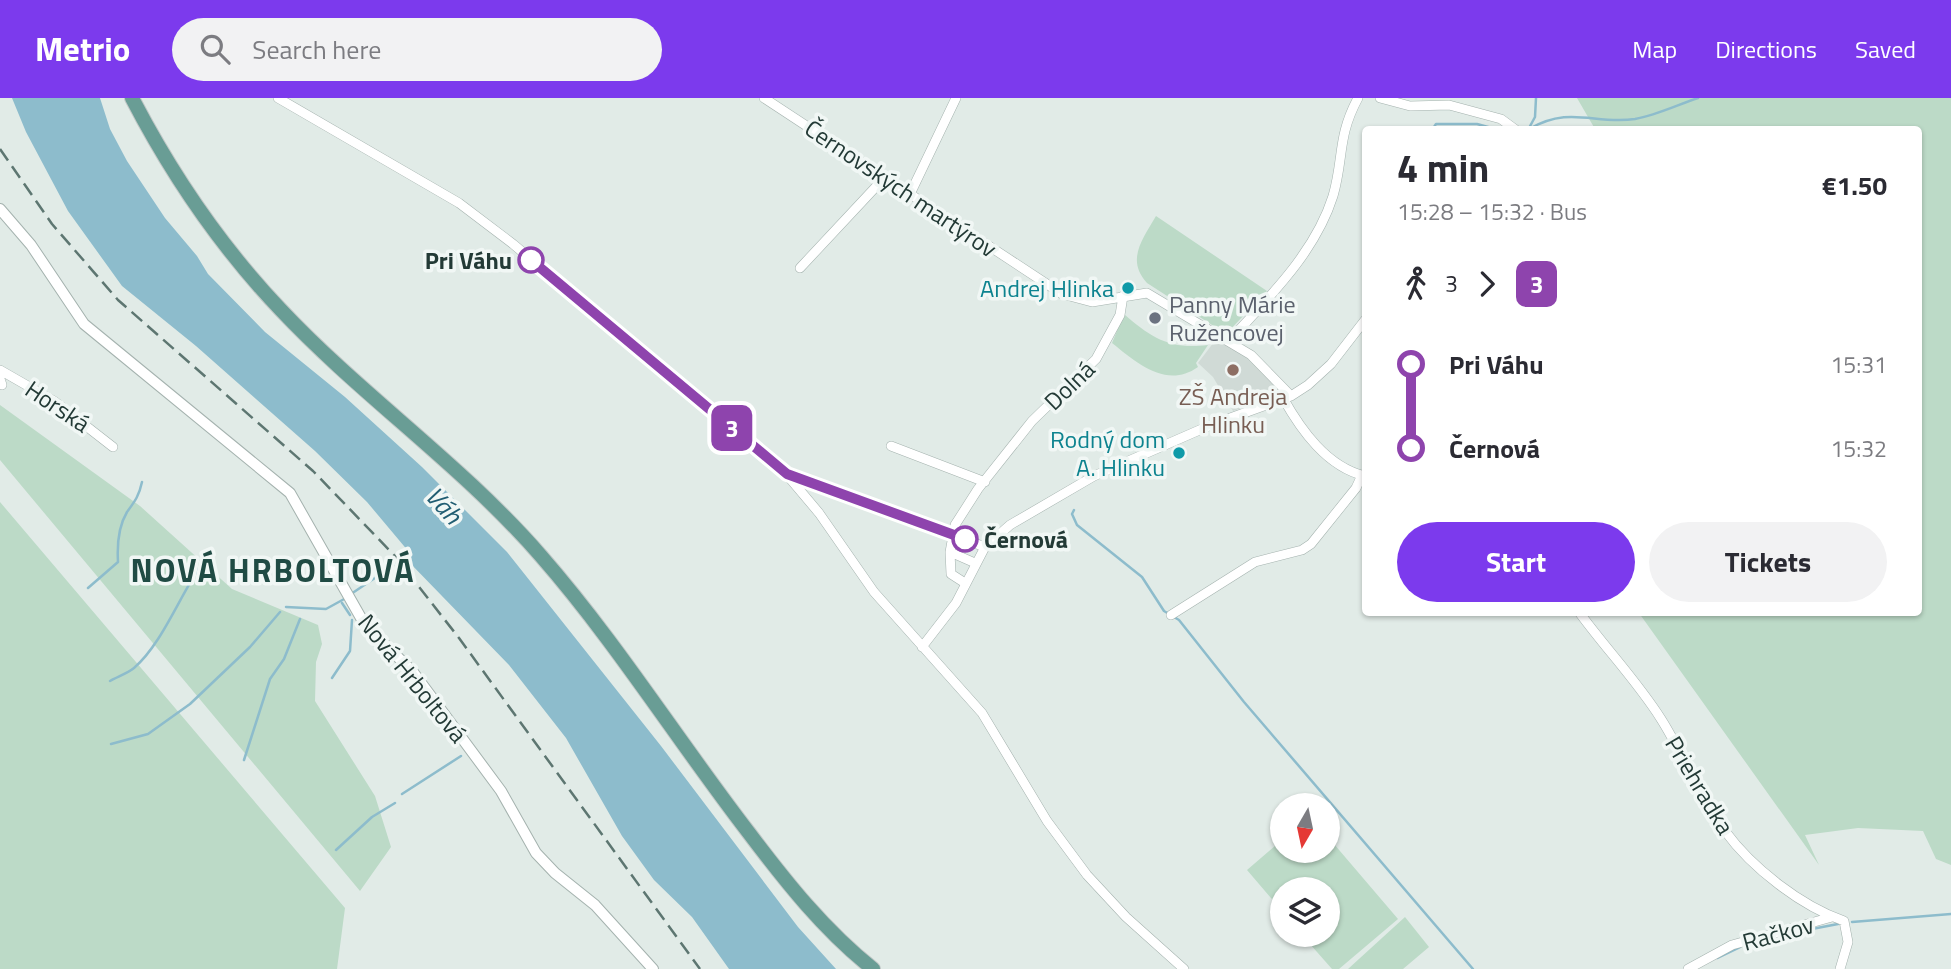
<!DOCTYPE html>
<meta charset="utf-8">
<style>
:root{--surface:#fff;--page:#f2f2f3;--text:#2b2b33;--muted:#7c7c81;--accent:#7c3aed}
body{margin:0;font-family:"Titillium Web",sans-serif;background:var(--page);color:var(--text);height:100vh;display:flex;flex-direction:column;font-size:26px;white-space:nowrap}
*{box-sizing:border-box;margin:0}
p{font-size:23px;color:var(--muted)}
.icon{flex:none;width:38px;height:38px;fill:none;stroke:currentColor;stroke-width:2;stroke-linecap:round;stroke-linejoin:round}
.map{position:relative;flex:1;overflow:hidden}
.sheet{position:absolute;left:1362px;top:28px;width:560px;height:490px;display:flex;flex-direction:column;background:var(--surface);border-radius:7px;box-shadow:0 2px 5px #0004}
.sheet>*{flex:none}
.badge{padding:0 14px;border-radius:10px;font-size:24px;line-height:46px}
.needle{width:46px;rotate:189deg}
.tools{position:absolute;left:1270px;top:695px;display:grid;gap:14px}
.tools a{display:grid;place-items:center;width:70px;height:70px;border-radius:50%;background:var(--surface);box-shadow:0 2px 5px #0004;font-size:35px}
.map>.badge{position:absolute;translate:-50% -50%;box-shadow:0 0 0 4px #fff}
.legs{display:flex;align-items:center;gap:10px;height:77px;padding:0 35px;font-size:23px}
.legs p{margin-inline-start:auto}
.summary{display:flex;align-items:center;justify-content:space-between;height:119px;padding:0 35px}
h1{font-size:38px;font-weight:700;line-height:52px}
.primary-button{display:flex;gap:14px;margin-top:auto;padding:14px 35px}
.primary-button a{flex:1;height:80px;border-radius:42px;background:var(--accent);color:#fff;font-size:28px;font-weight:700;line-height:80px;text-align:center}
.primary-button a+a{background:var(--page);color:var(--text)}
ul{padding:0 35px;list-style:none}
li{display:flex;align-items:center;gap:24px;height:84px;font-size:26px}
li i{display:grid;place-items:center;width:10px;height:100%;margin:0 9px;background:currentColor}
li i::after{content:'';width:18px;height:18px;margin:-9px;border:5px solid;border-radius:50%;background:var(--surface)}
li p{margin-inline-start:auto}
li:first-child i{background:linear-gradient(#0000 50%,currentColor 0)}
li:last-child i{background:linear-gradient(currentColor 50%,#0000 0)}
header{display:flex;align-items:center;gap:42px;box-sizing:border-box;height:98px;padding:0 35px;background:var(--accent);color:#fff}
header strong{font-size:33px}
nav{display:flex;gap:38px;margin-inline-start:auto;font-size:24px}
.search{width:490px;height:63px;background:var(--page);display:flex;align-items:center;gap:18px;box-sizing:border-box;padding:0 24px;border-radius:38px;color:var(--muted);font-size:26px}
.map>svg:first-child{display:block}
.built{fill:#d0dad6}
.green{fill:#bcdac7}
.water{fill:#8dbccc}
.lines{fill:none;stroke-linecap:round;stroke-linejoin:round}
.stream{stroke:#8dbccc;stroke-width:2.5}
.minor-casing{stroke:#a4b2ae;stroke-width:10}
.tertiary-casing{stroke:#a4b2ae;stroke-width:12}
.primary-casing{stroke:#c1c8c7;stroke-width:16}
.minor{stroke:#fff;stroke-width:9}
.tertiary{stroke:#fff;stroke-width:10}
.primary{stroke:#699d95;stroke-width:14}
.rail{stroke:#5d7671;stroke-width:2.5;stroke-dasharray:14 7;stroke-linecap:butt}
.line-1-casing{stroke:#fff;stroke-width:16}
.line-1{stroke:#8e44ad;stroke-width:10}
.stop-1-dot{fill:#fff;stroke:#8e44ad;stroke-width:3.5}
.culture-dot{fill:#0f9aa8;stroke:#f1f7f5;stroke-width:2.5}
.worship-dot{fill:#6b7280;stroke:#f1f7f5;stroke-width:2.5}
.education-dot{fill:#8d6e63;stroke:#f1f7f5;stroke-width:2.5}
.labels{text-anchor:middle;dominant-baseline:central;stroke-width:7;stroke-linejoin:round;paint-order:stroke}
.street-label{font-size:24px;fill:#233a36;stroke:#f1f7f5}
.stop-label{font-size:24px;font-weight:bold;fill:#233a36;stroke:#f1f7f5;text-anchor:end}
.culture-label{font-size:24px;fill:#0d838f;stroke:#f1f7f5;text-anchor:end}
.worship-label{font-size:24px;fill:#5b616d;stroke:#f1f7f5;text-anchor:start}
.education-label{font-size:24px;fill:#785e54;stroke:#f1f7f5}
.water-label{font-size:26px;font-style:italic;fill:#215d72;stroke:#f1f7f5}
.district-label{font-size:32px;font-weight:bold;letter-spacing:2px;fill:#204b44;stroke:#f1f7f5}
</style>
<header>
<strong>Metrio</strong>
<div class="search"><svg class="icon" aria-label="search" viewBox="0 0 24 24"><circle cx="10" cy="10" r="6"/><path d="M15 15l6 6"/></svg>Search here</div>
<nav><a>Map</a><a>Directions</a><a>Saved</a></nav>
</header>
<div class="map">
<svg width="1951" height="871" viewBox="0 0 1951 871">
<rect width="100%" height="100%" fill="#e1ebe7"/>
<path class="built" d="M1217,240L1250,261L1285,295L1233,313L1213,279L1198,265Z"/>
<path class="green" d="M1577,0H1951V767L1936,761L1923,733L1858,730L1805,737L1819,767L1639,515L1918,514V32L1595,31Z
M1156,118L1267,193L1226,236L1147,185C1126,162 1142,142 1156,118Z
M1124,216C1151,240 1171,252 1208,247L1196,265L1198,269C1167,291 1138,266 1112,245Z
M0,307L140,408L232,491L318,527L322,546L316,564L315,603L375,698L391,749L360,793L0,362Z
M0,404L345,810L337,871H0Z
M1328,739L1398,821L1339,871H1332L1302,837L1328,836V791H1283V814L1247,772L1283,741V752H1328Z
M1405,819L1429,849L1403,871H1348Z"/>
<path class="water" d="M12,0H100L110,31L127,63L165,120L197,158L208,176L265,234L345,299L422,369L507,454L661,648L798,829L836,871H729L692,819L654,782L622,738L566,640L509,567L408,463L409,454L367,404L315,353L196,248L122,188L68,113L26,34Z"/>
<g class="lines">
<path class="stream" d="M1529,30L1535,19L1536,0
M1529,31C1571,7 1594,27 1635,21C1657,17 1677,7 1698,0
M1432,32L1436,26H1477L1499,32
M1074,412L1072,416L1077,427L1142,479L1164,513L1179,522L1244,604L1473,871
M88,490L118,464C117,447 118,429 127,414C135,403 139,398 142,384
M351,496L409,457
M342,505L350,517
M286,509L326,511L346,500
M332,580L350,553L352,522
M110,583C117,579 128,575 134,570C163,545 181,494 204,463
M111,646L148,636L190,606L250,549L280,514
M244,662L270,581L284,561L300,521
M402,696L461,658
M336,752L372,719L395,705
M1852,824L1951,816
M1786,836L1838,826
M1717,860L1740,849"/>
<g class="minor-casing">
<path id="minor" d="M278,0L459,105L513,146L787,377L819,415L874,494L982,615L1047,723L1087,777L1126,819L1184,871
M764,0L1062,196L1092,204L1147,195L1251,257L1291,298
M1380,0L1410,8L1449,7L1501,21L1516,32
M911,94L956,0
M800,170L886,78
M1230,242C1269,199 1315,155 1333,98C1344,60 1337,39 1358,0
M0,272L54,303L113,349
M0,281L2,287
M1283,300C1301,332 1327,369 1365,378
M891,348L985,384
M789,377L985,449
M950,454L951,476L965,485
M975,465L950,454L955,427L978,391L1032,323L1096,261L1120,217L1123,198
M1579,514C1606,551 1637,583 1661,621C1684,657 1699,699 1725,733C1752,770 1801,808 1844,823L1848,844L1840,871
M1171,517L1255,464L1302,452L1311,446L1356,390L1362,377
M922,549L956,505L985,449L1010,427L1094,378L1211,327L1291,298L1308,287L1331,266L1365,222
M1688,871L1732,847L1832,819"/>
</g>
<g class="tertiary-casing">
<path id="tertiary" d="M0,111L31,147L84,226L290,395L365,527L413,574L501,693L536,755L555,775L595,807L653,871"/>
</g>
<g class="primary-casing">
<path id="primary" d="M132,0C172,77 221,149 281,212C363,299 462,367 541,458C617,545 678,643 749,735C786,784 824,832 873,871"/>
</g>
<use href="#minor" class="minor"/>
<use href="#tertiary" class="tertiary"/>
<use href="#primary" class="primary"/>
<path class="rail" d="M0,51L52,126L118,202L313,373L394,457L459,540L700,871"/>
</g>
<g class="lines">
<g class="line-1-casing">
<path id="line-1" d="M531,162L787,376L965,441"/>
</g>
<use href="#line-1" class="line-1"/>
</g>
<g class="stop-1-dot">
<circle cx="531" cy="162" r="12"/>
<circle cx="965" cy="441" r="12"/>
</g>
<g class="culture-dot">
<circle cx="1128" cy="190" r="7"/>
<circle cx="1179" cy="355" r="7"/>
</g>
<circle class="worship-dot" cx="1155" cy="220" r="7"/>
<circle class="education-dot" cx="1233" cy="272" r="7"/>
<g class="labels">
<g class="street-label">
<text transform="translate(901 90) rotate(34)">Černovských martýrov</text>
<text transform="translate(1069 287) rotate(-44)">Dolná</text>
<text transform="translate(58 308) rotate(34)">Horská</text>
<text transform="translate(413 580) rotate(51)">Nová Hrboltová</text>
<text transform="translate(1700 687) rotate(59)">Priehradka</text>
<text transform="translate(1778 835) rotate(-15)">Račkov</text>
</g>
<g class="stop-label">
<text x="512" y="162">Pri Váhu</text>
<text x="984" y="441" text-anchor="start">Černová</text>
</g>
<g class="culture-label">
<text x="1114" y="190">Andrej Hlinka</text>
<text x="1165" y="341">Rodný dom<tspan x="1165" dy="28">A. Hlinku</tspan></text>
</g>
<g class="worship-label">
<text x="1169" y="206">Panny Márie<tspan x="1169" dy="28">Ružencovej</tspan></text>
</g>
<g class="education-label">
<text x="1233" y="298">ZŠ Andreja<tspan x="1233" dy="28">Hlinku</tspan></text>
</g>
<g class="water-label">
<text transform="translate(444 407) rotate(47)">Váh</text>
</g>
<g class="district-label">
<text x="273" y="472">NOVÁ HRBOLTOVÁ</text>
</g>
</g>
</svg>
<div class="tools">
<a><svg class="needle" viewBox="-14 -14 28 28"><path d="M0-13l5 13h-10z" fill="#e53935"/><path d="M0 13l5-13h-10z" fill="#7c7c81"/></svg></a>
<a><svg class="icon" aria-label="layers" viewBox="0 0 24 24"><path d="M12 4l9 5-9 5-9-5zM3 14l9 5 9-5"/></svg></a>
</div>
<b class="badge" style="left:732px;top:330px;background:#8e44ad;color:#fff">3</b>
<section class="sheet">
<div class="summary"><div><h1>4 min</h1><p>15:28 – 15:32 · Bus</p></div><b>€1.50</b></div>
<div class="legs"><svg class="icon" aria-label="walk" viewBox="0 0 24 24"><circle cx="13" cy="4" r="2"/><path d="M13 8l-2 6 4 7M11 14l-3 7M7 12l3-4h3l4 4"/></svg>3<svg class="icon" aria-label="forward" viewBox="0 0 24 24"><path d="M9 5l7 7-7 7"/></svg><b class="badge" style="background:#8e44ad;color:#fff">3</b></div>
<ul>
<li><i style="color:#8e44ad"></i><b>Pri Váhu</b><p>15:31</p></li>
<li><i style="color:#8e44ad"></i><b>Černová</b><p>15:32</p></li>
</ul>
<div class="primary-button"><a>Start</a><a>Tickets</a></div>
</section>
</div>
